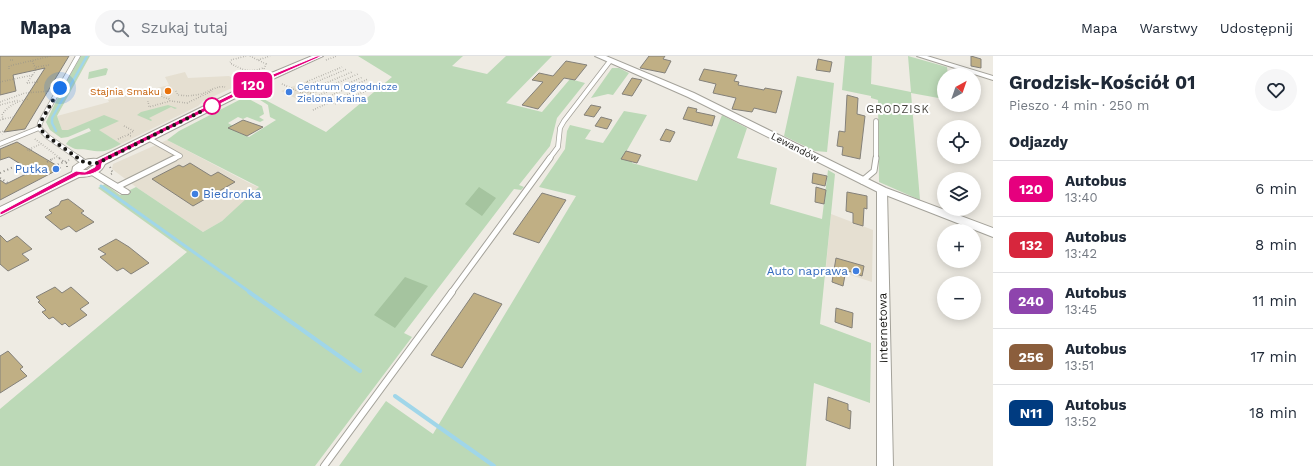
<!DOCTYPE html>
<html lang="pl">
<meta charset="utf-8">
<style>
:root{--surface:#fff;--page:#f6f6f7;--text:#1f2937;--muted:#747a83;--line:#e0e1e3}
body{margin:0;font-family:"Work Sans",sans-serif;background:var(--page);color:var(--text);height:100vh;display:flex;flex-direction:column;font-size:15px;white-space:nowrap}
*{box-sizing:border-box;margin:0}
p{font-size:13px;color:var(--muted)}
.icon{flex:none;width:22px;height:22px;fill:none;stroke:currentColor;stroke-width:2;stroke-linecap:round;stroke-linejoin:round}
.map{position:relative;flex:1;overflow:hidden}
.side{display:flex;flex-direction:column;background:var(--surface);width:320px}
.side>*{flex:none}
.badge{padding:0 8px;border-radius:6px;font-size:14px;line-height:26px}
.needle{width:26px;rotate:40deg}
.fabs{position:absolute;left:937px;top:12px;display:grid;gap:8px}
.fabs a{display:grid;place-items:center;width:44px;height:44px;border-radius:50%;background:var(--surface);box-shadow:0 2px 10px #0003;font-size:20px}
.you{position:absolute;width:20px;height:20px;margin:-10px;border:3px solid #fff;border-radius:50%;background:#1a73e8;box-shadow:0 0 0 6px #1a73e833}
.map>.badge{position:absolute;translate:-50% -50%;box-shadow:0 0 0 2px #fff}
h2{padding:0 16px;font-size:15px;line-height:36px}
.round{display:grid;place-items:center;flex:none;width:42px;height:42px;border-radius:21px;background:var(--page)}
.summary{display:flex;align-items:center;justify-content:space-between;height:68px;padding:0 16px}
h1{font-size:19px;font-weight:700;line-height:30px}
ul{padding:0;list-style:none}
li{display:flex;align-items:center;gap:12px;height:56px;padding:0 16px;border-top:1px solid var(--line)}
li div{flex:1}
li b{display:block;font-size:15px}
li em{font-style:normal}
li .badge{min-width:44px;font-weight:700;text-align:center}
header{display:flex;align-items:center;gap:24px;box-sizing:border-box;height:56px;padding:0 20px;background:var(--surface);border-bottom:1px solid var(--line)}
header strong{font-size:19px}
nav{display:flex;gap:22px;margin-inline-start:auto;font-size:14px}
.search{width:280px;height:36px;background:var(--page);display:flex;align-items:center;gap:10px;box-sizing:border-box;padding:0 14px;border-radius:22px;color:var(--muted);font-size:15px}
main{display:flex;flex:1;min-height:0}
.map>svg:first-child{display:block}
.built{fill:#e5dfd1}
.green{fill:#bcd9b7}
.forest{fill:#a5c49f}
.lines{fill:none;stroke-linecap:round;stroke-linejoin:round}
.stream-far2{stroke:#a0d6e9;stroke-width:2.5}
.stream-far1{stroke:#a0d6e9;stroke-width:3}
.stream{stroke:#a0d6e9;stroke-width:4}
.building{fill:#c0af84;stroke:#84817a}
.service-far2-casing{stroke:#a4a29a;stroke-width:5.5}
.service-far1-casing{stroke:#a4a29a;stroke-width:7}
.service-casing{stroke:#a4a29a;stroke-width:8}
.minor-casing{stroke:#a4a29a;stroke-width:2}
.tertiary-casing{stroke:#a4a29a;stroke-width:2}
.path-far1{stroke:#918f89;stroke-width:1.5;stroke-dasharray:0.5 2;stroke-linecap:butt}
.path{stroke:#918f89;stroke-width:2;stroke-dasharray:1 3;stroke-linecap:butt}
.service-far2{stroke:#fff;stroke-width:4}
.service-far1{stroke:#fff;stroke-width:5}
.service{stroke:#fff;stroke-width:6}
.minor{fill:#fff;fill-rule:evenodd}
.tertiary{fill:#fff;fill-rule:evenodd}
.line{fill:#e6007e;stroke:#fff}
.walk{stroke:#191815;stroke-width:4;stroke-dasharray:0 7.2}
.food-dot{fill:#e8710a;stroke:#fff;stroke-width:1.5}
.shop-dot{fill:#3f7fe0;stroke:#fff;stroke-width:1.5}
.stop-dot{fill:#fff;stroke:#e6007e;stroke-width:2}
.labels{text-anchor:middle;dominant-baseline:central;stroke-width:4;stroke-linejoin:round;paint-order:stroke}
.far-shop-label{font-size:10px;fill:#366cbe;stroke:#fff;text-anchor:start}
.far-food-label{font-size:10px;fill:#c56008;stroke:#fff;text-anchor:end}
.far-street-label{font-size:10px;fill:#191815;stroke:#fff}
.far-neighbourhood-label{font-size:11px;letter-spacing:1px;fill:#44423c;stroke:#fff}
.shop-label{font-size:12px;fill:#366cbe;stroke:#fff;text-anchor:end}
.street-label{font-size:12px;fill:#191815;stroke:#fff}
</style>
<header>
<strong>Mapa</strong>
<div class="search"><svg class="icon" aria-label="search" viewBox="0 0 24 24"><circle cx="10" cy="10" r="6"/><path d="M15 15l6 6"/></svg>Szukaj tutaj</div>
<nav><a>Mapa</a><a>Warstwy</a><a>Udostępnij</a></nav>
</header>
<main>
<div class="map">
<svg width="993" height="410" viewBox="0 0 993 410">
<rect width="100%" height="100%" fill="#eeebe3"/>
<path class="built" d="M185,16L188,22L229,20L240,26L239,27L241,28L203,45L198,50L121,88L90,69L75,74H62L57,60L109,46L108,44L169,29L165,21Z
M307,25L321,33L313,37L317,39L303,46L281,35Z
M167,84L251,128L260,132L222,165L203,176L136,131L112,113L113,108Z
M831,158L873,174L872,226L826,211Z"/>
<path class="green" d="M81,0H90L57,60L62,74H68L104,59L119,65L99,74L121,88C107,95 104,97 88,94C77,92 78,96 66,88L69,84L91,75L89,72L68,81L61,82L50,74L46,66L61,35Z
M358,0H463L452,10L487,18L506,0H552L506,47L542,56L570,23L585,27L557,62L550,90L519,129L524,131L521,134L514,133L404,277L412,281L315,410H0V353L187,196L98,132L105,128L120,139L136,131L203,176L222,165L259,131L167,84L179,75L245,41L262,50L264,58L259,61L264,64L260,66L247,61L243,63L238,61L228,67L233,70L229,72L249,81L276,64L270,61L268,49L254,40L256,39L326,76L392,21Z
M845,0H872L871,28L911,36L908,0L947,11L948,19H944V43L911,37L920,144L879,126L878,44L871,42V40L842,34Z
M106,12L108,13L106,19L88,23L89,16Z
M612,12H619L629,17L613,39L608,38L591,42Z
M797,20L834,27L827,96L815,95L784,80Z
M168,49L177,52L175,53L171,51L149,62L152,64L151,65L137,59L141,56Z
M624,55L647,59L622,103L632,106V107L697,125L722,59L747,72L737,102L777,112L770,148L822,163L828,114L835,118L820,268L871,287L870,347L814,327L806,410H339L386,345L433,378L576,140L539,131L565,93L567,75L570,69L591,74L585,83L603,87Z"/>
<path class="forest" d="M479,131L496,142L482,160L465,148Z
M405,221L428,230L395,272L374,259Z"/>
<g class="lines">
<path class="stream-far2" d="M56,75L52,67V62L87,0"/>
<path class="stream-far1" d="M101,130L251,237"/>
<path class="stream" d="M249,236L360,315
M395,340L494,410"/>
</g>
<path class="building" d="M0,0H69L25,73L4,76L45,12L13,19L16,35L0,39Z
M649,0H665L663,3L671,5L665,17L640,12Z
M971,0L981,3V12L971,10Z
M818,3L832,6L830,16L816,14Z
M566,5L587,9L575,24L564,22L538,53L522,49L543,26L532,24L539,17L553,20Z
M704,13L737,19L734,25L739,26L738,29L764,34L765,32L782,35L776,57L754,52L752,56L732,53L736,42L713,37L716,28L699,24Z
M632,22L642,24L632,40L622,38Z
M847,39L858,42L857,58L865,60L860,103L842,99L843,91L837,90L839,75L845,76Z
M591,49L601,51L594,61L584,59Z
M688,51L697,53L696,56L715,60L712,70L683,63Z
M601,61L612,64L607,73L595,70Z
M243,64L263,71L247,80L228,72Z
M666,73L675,76L670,86L660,84Z
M17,86L61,112L0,144V124L6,128L32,115L9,101L0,104V93Z
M626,95L641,99L637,107L621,103Z
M190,107L211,120L218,116L235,126L193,150L152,123L179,109L183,111Z
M813,117L827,120L825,130L812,127Z
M816,131L826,134L824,148L815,146Z
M847,136L867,140V153L864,152L863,170L853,167V157L846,155Z
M542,137L566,144L539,187L513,178Z
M68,143L84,155L81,157L94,166L76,176L69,170L61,174L45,161L52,157L49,154L59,149L61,145Z
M0,179L7,186L17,180L25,187L32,193L22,198L29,204L8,215L0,208Z
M116,183L129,191L149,207L131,218L123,212L117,215L100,201L106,198L98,193Z
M836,202L864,210L862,220L846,214L843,230L832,226Z
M55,231L62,237L71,231L89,247L80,253L87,259L69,271L65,267L62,269L53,261L49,263L42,256L46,254L38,246L40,245L36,241Z
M474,237L502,248L462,312L431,299Z
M836,252L853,257L852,272L835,266Z
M8,295L23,311L20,313L27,320L0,337V300Z
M828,341L848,348V354L851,355L850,373L826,364Z"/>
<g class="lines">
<g class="service-far2-casing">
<path id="service-far2" d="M78,0L40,67L39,72L48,81L80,103
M876,65V103
M148,82L180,100L173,103
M0,88L39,72
M549,103L558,91L560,72L564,65L610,5"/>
</g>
<g class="service-far1-casing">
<path id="service-far1" d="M78,102L85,107
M862,125L874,115L876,102
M117,131L175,102
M451,237L550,102"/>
</g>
<g class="service-casing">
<path id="service" d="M324,410L452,236"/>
</g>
<g class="minor-casing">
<path id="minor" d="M917,0H927L993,20V24Z
M93,113L128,134L130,136L128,138H122L90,118L88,116Z
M882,131L887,134L893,410H877V134Z"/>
</g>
<g class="tertiary-casing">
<path id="tertiary" d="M312,0H323L275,22L105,108C101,118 90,121 79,121L0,160V151L72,116L73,111C80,105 88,102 97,103L269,18ZM90,109H94L87,114H83Z
M595,0H606L694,37L886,132L993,172V181L878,136L688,41Z"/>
</g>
<path class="path-far1" d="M246,0L231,4L230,7C242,14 249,17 263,12
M250,0L266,8L264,13
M10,4H15
M258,4L270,0
M326,4L337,0
M36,11L49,9
M9,13V10L51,0
M0,26L33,19
M27,27L36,14L32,4
M27,27L38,26
M282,28L302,37L352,16
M316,31L306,26L342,11
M301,33L335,48L380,29
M297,34L347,13
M176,35L178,39C186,40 193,40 201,38C208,36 218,29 225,31
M161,38L162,41L169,43L170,45
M311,38L358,18
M317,40L363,21
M323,43L368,23
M148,45L149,51L170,45L187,47L212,35
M0,46L25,37L50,35
M0,49L19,44
M313,54L374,26
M3,63L14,61
M0,64L3,63L2,59C7,50 18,45 28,43
M124,70L134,75L127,79L131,80
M0,76L4,75L2,78
M35,83L61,103
M118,83L127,79
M27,94L41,88
M29,95L32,93L31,92
M52,103L57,101"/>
<path class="path" d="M47,106L54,102
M54,110L64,106L59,102
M67,111V107L64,106L69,104
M110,111L113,117L111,118
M0,117L20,108
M0,122L8,127"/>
<use href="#service-far2" class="service-far2"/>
<use href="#service-far1" class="service-far1"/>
<use href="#service" class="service"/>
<use href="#minor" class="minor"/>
<use href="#tertiary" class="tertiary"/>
</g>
<path class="line" d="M317,0H322L270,23L102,107L101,113C94,118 87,120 79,119L3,158L0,159V156L76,115L85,116L95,111L96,105L266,21Z"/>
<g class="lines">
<path class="walk" d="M60,32L40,67L39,72L48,81L85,107H98L216,48L212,50"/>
</g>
<circle class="food-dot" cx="168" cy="35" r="4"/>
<g class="shop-dot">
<circle cx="289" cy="36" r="4"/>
<circle cx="56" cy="113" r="4"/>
<circle cx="195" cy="138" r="4"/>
<circle cx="856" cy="215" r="4"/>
</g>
<circle class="stop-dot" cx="212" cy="50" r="8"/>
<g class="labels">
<g class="far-shop-label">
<text x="297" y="30">Centrum Ogrodnicze<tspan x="297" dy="12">Zielona Kraina</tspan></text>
</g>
<g class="far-food-label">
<text x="160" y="35">Stajnia Smaku</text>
</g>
<g class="far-street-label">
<text transform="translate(795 91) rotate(27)">Lewandów</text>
</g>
<g class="far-neighbourhood-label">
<text x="898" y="53">GRODZISK</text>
</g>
<g class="shop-label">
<text x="48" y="113">Putka</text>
<text x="203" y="138" text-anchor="start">Biedronka</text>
<text x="848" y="215">Auto naprawa</text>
</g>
<g class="street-label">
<text transform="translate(883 272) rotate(-91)">Internetowa</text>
</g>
</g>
</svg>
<div class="fabs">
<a><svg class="needle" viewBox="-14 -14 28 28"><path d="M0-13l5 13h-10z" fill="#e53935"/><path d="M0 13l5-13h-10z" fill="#747a83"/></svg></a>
<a><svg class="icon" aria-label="locate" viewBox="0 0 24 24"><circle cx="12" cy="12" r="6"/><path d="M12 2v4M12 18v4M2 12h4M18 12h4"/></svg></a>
<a><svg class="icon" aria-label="layers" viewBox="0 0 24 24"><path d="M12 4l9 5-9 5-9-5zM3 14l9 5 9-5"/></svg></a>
<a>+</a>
<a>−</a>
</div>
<div class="you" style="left:60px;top:32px"></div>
<b class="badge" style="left:253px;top:29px;background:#e6007e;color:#fff">120</b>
</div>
<section class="side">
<div class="summary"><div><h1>Grodzisk-Kościół 01</h1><p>Pieszo · 4 min · 250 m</p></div><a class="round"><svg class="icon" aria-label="heart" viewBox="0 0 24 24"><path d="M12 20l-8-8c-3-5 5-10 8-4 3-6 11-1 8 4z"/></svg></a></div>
<h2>Odjazdy</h2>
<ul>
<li><span class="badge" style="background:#e6007e;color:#fff">120</span><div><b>Autobus</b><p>13:40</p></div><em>6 min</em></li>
<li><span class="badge" style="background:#d7263d;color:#fff">132</span><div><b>Autobus</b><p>13:42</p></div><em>8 min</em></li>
<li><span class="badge" style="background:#8e44ad;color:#fff">240</span><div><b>Autobus</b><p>13:45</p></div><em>11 min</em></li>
<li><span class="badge" style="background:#8b5e3c;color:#fff">256</span><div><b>Autobus</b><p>13:51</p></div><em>17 min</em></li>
<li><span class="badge" style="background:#003b80;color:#fff">N11</span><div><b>Autobus</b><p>13:52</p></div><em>18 min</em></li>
</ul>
</section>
</main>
